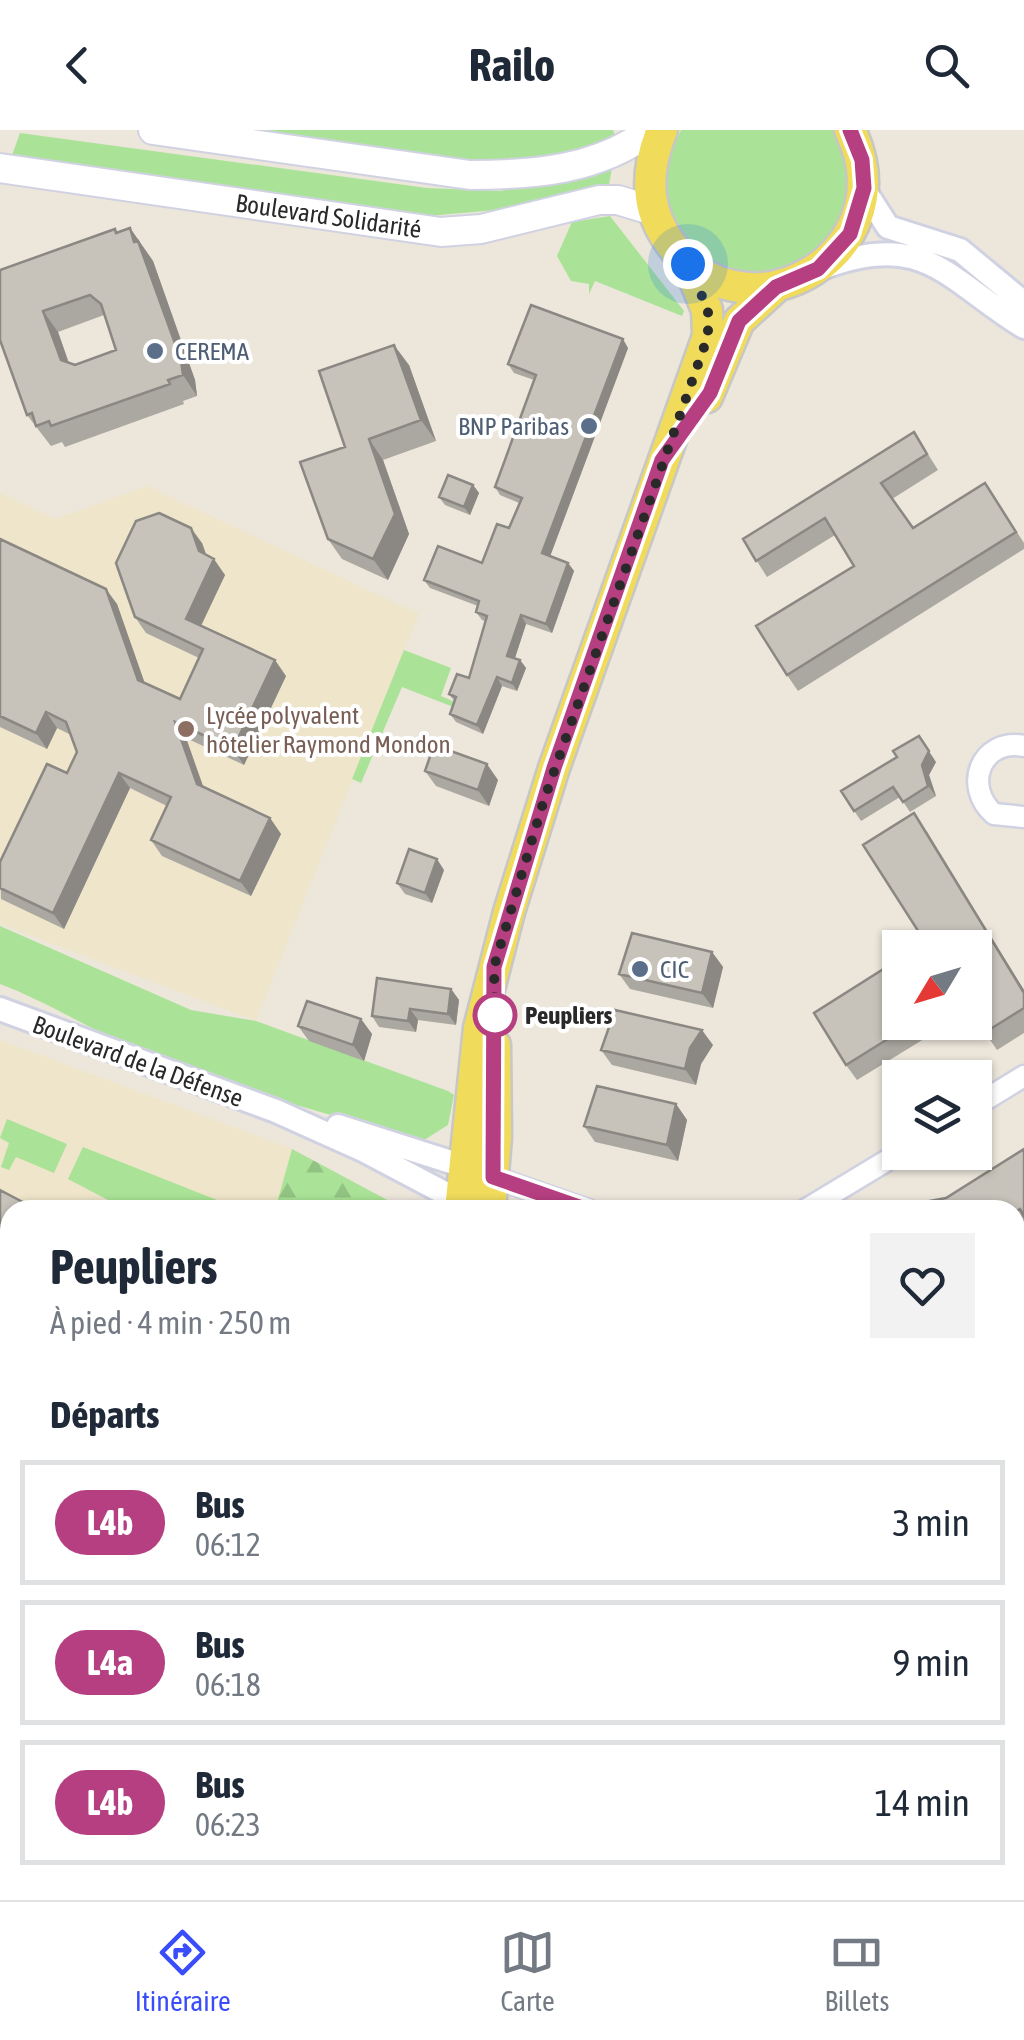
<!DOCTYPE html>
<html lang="fr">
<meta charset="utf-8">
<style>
:root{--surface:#fff;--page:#f2f2f3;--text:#1f2937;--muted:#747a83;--line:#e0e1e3;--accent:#3a4dfa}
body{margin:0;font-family:"Asap Condensed",sans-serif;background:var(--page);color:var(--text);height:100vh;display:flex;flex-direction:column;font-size:38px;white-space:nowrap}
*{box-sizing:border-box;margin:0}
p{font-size:32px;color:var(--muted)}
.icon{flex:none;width:55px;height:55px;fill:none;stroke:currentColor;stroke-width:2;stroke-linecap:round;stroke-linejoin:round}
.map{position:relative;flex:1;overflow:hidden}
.sheet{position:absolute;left:0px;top:1070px;width:1025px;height:700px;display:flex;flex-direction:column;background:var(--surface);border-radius:30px 30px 0 0;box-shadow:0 2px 8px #0004}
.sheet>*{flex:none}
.badge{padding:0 20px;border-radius:32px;font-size:35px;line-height:65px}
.needle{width:65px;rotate:232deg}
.tools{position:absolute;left:882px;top:800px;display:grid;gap:20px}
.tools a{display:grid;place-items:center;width:110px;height:110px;border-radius:0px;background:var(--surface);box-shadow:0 2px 8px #0004;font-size:50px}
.you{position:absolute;width:50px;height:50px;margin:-25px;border:8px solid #fff;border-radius:50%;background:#1a73e8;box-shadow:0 0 0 15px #1a73e833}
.map>.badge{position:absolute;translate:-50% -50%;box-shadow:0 0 0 5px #fff}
h2{padding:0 50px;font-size:38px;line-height:90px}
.round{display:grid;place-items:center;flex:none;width:105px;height:105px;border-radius:0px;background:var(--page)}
.head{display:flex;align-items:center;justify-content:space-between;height:170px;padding:0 50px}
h1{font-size:48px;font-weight:700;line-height:75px}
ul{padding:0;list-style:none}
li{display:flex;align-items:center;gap:30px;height:125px;margin:0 20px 15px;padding:0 30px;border:5px solid var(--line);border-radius:0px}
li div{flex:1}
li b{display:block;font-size:38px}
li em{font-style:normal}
li .badge{min-width:110px;font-weight:700;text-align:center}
header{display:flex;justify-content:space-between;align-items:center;height:130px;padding:0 50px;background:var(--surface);font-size:45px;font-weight:700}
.tabs{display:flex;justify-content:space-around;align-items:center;height:140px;border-top:2px solid var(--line);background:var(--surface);font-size:28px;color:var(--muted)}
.tabs a{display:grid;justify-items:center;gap:5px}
.tabs .active{color:var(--accent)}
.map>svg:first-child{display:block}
.education{fill:#eee5ca}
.grass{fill:#aae397}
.forest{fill:url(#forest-firs)}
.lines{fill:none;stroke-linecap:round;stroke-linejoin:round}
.minor-casing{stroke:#d0d2e2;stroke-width:25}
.tertiary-casing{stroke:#d0d2e2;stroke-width:28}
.secondary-casing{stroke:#d0d2e2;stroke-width:32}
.primary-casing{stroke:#c7c7c7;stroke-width:35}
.minor{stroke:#fff;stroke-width:20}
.tertiary{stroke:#fff;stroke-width:22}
.secondary{stroke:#fff;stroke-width:28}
.primary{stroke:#f0db5b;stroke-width:30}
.wall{fill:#aba8a1;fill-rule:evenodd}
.shaded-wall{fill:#8b8883}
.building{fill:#c7c3bb;stroke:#8b8883;stroke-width:2.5;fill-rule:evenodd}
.line-casing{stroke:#fff;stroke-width:22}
.line{stroke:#b63f82;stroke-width:15}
.walk{stroke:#292929;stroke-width:10;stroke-dasharray:0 18}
.service-dot{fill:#5c6f8a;stroke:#fff;stroke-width:4}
.education-dot{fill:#8d6e63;stroke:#fff;stroke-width:4}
.stop-dot{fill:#fff;stroke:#b63f82;stroke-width:5}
.labels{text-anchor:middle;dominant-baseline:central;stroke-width:8;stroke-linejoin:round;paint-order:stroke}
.street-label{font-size:25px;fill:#292929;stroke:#fff}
.service-label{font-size:25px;fill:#4e5e75;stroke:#fff;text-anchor:start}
.education-label{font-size:25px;fill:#785e54;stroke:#fff;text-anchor:start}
.stop-label{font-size:25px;font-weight:bold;fill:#292929;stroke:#fff;text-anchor:start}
</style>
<header><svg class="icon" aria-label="back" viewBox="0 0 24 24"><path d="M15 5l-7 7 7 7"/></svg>Railo<svg class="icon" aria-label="search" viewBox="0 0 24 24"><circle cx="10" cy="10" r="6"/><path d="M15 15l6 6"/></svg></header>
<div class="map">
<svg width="1024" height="1770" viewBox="0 0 1024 1770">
<defs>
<pattern id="forest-firs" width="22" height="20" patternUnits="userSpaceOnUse" patternTransform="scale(2.5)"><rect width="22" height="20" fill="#aae397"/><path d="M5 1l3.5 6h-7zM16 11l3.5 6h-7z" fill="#92c382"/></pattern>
</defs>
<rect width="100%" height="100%" fill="#ece6db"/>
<path class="education" d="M147,356L419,484L256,891L0,794V363L55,389Z
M0,910L292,1019L275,1080H10V1412L0,1408Z"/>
<path class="grass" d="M153,0H613L622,23L519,45Z
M681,0H833C900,117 725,202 675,89C661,57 666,29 681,0Z
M20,3L427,58L500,61L612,38L609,55L517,78L428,86L11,28Z
M610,86L684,181L682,186L595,151L589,164V154L571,151L557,126L572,92Z
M404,520L451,538L441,566L462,575L461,580L402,557L361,653L352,649Z
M0,796L191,880L256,891L448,961L454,965L448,995L421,1012C326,983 229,958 138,920C91,900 48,872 0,854Z
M7,989L67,1014L54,1043L16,1027L9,1040L1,1037L9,1013L0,1008Z
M83,1017L217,1070L213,1080H127L68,1049Z
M0,1408L10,1412V1658L0,1696Z"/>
<path class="forest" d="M292,1019L406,1080H275Z"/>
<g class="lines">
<g class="minor-casing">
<path id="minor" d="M1024,616C980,608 963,657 994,684L1024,687
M975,976L1024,946
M493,1047L588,1080
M805,1080L901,1022
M1015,1550L1024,1565
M1015,1608L1024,1602
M2,1770L10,1744"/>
</g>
<g class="tertiary-casing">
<path id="tertiary" d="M863,58L888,97L960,120L1024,173
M822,138C925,99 946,149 1024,197
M0,879L276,981L365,1021L471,1077
M338,996L479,1041"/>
</g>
<g class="secondary-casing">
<g id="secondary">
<path d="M153,0L470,45C534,45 599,40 651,0"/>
<path id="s1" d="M0,38L441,102L481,99L599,70H618L654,81"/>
</g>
</g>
<g class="primary-casing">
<path id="primary" d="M662,0C648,34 644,69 663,102C734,224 912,127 850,0
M707,267L739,191L776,157
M460,1080L479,898L509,782L554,638L708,206L707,180L688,134
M490,1080L496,1007L495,915
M422,1770L424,1760"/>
</g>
<use href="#minor" class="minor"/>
<use href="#tertiary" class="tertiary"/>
<use href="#secondary" class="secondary"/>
<use href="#primary" class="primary"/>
</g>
<path class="wall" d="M130,98L153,131L195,250L197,266L183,271L184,274L65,317L62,312L51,316L27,285L0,210L117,103ZM104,185L116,220L75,235L69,233L58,202Z
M628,218L550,426L568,433L574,441L552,503L526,494L515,528L520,530L526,538L517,561L502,556L483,604L456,592L450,584L455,572L449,564L469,548L485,491L482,490L476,482L478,476L430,458L424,450L482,433L509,398L519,373L500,365L495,357L534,250L514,243L508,234Z
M409,235L436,311L383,330L409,404L388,450L342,429L328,409L345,317Z
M924,318L938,340L892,369L913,398L985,353L1024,413V419L798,561L787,545L854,436L835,405L767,447L743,409Z
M473,355L479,363L470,385L445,375L439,367Z
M0,409L117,474L144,553L180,569L199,528L146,503L135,487L202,413L206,424L225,445L201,496L286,546L244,635L186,608L203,657L270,688L281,704L251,766L162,726L151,710L167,676L130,658L64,799L1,769L0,732L67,643L77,622L71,605L57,598L47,619L0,597Z
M936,632L929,645L936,666L910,682L900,667L861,691L841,661Z
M425,641L498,650L489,676L436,656Z
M926,700L1024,860V903L997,920L975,888Z
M444,740L432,773L405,764L397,753Z
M712,822L723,837L713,878L630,859L619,844Z
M451,859L459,870L456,895L418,890L416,902L379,897L372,886Z
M361,889L372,904L364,931L309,911L298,896Z
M900,892H932L937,901L857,950L846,935Z
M713,915L701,934L696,955L612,935L601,920Z
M676,974L687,990L678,1031L595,1012L584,996Z
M1024,1019V1113L1015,1118V1080L946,1068Z
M0,1060L10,1080V1238L4,1229L6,1220L0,1219Z
M0,1285L10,1288V1384L0,1381Z
M1024,1393V1470L1016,1475L1015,1473V1399Z
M916,1760H1015L1024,1770H922Z
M620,1762L805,1770H626Z"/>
<path class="shaded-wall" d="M130,98L153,131L195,250L197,266L183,245Z
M43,181L58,202L75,251L61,230Z
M623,209L628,218L548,432L542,423Z
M394,215L409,235L436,311L421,290Z
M369,309L383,330L409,404L388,450L373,429Z
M473,355L479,363L470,385L464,377Z
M191,398L202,413L210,436L199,421Z
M214,429L225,445L197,504L186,489Z
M568,433L574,441L552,503L546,494Z
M106,459L117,474L149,565L138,550Z
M521,485L526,494L513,534L507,526Z
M275,530L286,546L244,635L233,619Z
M520,530L526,538L517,561L512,553Z
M497,547L502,556L483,604L477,595Z
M46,582L57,598L47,619L36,603Z
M175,592L186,608L208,670L197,654Z
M919,606L936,632L929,645L936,666L928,656L922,635Z
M487,634L498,650L489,676L478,660Z
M119,643L130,658L64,799L53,783Z
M914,683L1024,860V863Z
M270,688L281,704L251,766L240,751Z
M437,729L444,740L432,773L425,763Z
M712,822L723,837L713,878L702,863Z
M451,859L459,870L456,895L448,884Z
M410,879L418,890L416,902L408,891Z
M361,889L372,904L364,931L353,915Z
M702,900L713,915L701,934L696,955L685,939L690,918Z
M676,974L687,990L678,1031L667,1015Z"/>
<path class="building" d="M130,98L134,112L138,111L181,230L183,245L168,250L170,254L51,296L49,291L36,296L32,283L27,285L0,210V140L115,99L116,103ZM90,165L101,174L116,220L75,235L61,230L43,181Z
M531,175L623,209L542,423L568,433L546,494L521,485L507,526L520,530L512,553L497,547L477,595L450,584L456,567L449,564L457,544L469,548L487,486L476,482L479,471L424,450L438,416L482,433L497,394L509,398L522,368L495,357L536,245L508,234Z
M394,215L421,290L369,309L395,384L373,429L328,409L300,332L345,317L319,241Z
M914,302L927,324L881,353L913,398L985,353L1016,402L787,545L756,496L854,436L825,388L756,431L743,409Z
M448,345L473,355L464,377L439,367Z
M159,383L191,398L199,421L214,429L186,489L275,530L233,619L175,592L197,654L270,688L240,751L151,710L171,667L119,643L53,783L0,758V732L47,634L67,643L77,622L66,592L46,582L36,603L0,586V409L106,459L138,550L180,569L203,519L135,487L116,433L136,391Z
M919,606L929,621L922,635L928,656L903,672L893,657L854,681L841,661L897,627L893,621Z
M434,615L487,634L478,660L425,641Z
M914,683L1024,863V878L984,903L975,888V818H929L863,715Z
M409,719L437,729L425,763L397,753Z
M632,803L712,822L702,863L619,844Z
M893,833L900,844V892H915L846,935L814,883Z
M377,848L451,859L448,884L410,879L408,891L372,886Z
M307,871L361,889L353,915L298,896Z
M615,880L702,900L690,918L685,939L601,920Z
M597,956L676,974L667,1015L584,996Z
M1024,1019V1086L1020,1079L1015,1082V1080H910L914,1074L946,1068Z
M0,1060L38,1080H10V1199L0,1196Z
M10,1208V1231L4,1229Z
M0,1285L10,1288V1368L0,1365Z
M1024,1393V1448L1015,1453V1399Z
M1019,1711L1024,1719V1770H999L998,1768L990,1770L984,1760H1015V1713Z
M177,1760H220L265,1768L264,1770H175Z
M622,1760H781L805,1770H631L632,1765L620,1762Z
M916,1760H977L961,1770H922Z"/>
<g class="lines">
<g class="line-casing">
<path id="line" d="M588,1080L493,1047L494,837L554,638L662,330L710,263L739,191L776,157L818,139L850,104L864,58L862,30L850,0"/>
</g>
<use href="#line" class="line"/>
<path class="walk" d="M495,885L494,837L544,670L708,206V180L688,134"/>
</g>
<g class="service-dot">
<circle cx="155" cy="221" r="10"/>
<circle cx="589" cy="296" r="10"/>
<circle cx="640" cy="839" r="10"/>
</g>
<circle class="education-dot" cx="186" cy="599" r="10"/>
<circle class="stop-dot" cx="495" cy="885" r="20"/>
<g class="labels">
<g class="street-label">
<text stroke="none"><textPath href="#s1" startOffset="332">Boulevard Solidarité</textPath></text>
<text transform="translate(138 931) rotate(20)">Boulevard de la Défense</text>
</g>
<g class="service-label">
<text x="175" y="221">CEREMA</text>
<text x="569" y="296" text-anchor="end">BNP Paribas</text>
<text x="660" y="839">CIC</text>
</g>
<g class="education-label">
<text x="206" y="585">Lycée polyvalent<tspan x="206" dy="29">hôtelier Raymond Mondon</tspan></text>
</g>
<g class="stop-label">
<text x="525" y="885">Peupliers</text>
</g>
</g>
</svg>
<div class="tools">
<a><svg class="needle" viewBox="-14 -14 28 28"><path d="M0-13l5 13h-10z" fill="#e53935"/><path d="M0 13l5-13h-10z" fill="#747a83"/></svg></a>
<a><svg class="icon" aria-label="layers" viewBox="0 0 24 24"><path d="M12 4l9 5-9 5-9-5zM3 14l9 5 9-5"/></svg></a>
</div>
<div class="you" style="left:688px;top:134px"></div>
<section class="sheet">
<div class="head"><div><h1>Peupliers</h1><p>À pied · 4 min · 250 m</p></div><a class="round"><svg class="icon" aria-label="heart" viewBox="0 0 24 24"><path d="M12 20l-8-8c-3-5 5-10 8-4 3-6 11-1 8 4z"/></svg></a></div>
<h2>Départs</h2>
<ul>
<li><span class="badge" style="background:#b63f82;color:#fff">L4b</span><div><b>Bus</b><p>06:12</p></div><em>3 min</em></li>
<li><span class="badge" style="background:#b63f82;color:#fff">L4a</span><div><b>Bus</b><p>06:18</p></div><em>9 min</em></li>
<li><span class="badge" style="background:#b63f82;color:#fff">L4b</span><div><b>Bus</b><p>06:23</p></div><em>14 min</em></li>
</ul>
</section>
</div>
<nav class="tabs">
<a class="active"><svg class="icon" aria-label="directions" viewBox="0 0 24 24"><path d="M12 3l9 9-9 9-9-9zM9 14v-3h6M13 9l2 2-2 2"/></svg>Itinéraire</a>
<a><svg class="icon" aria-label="map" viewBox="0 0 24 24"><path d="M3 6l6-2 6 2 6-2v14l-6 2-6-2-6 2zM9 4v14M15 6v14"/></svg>Carte</a>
<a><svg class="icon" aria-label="tickets" viewBox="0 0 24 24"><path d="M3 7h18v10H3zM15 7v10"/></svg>Billets</a>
</nav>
